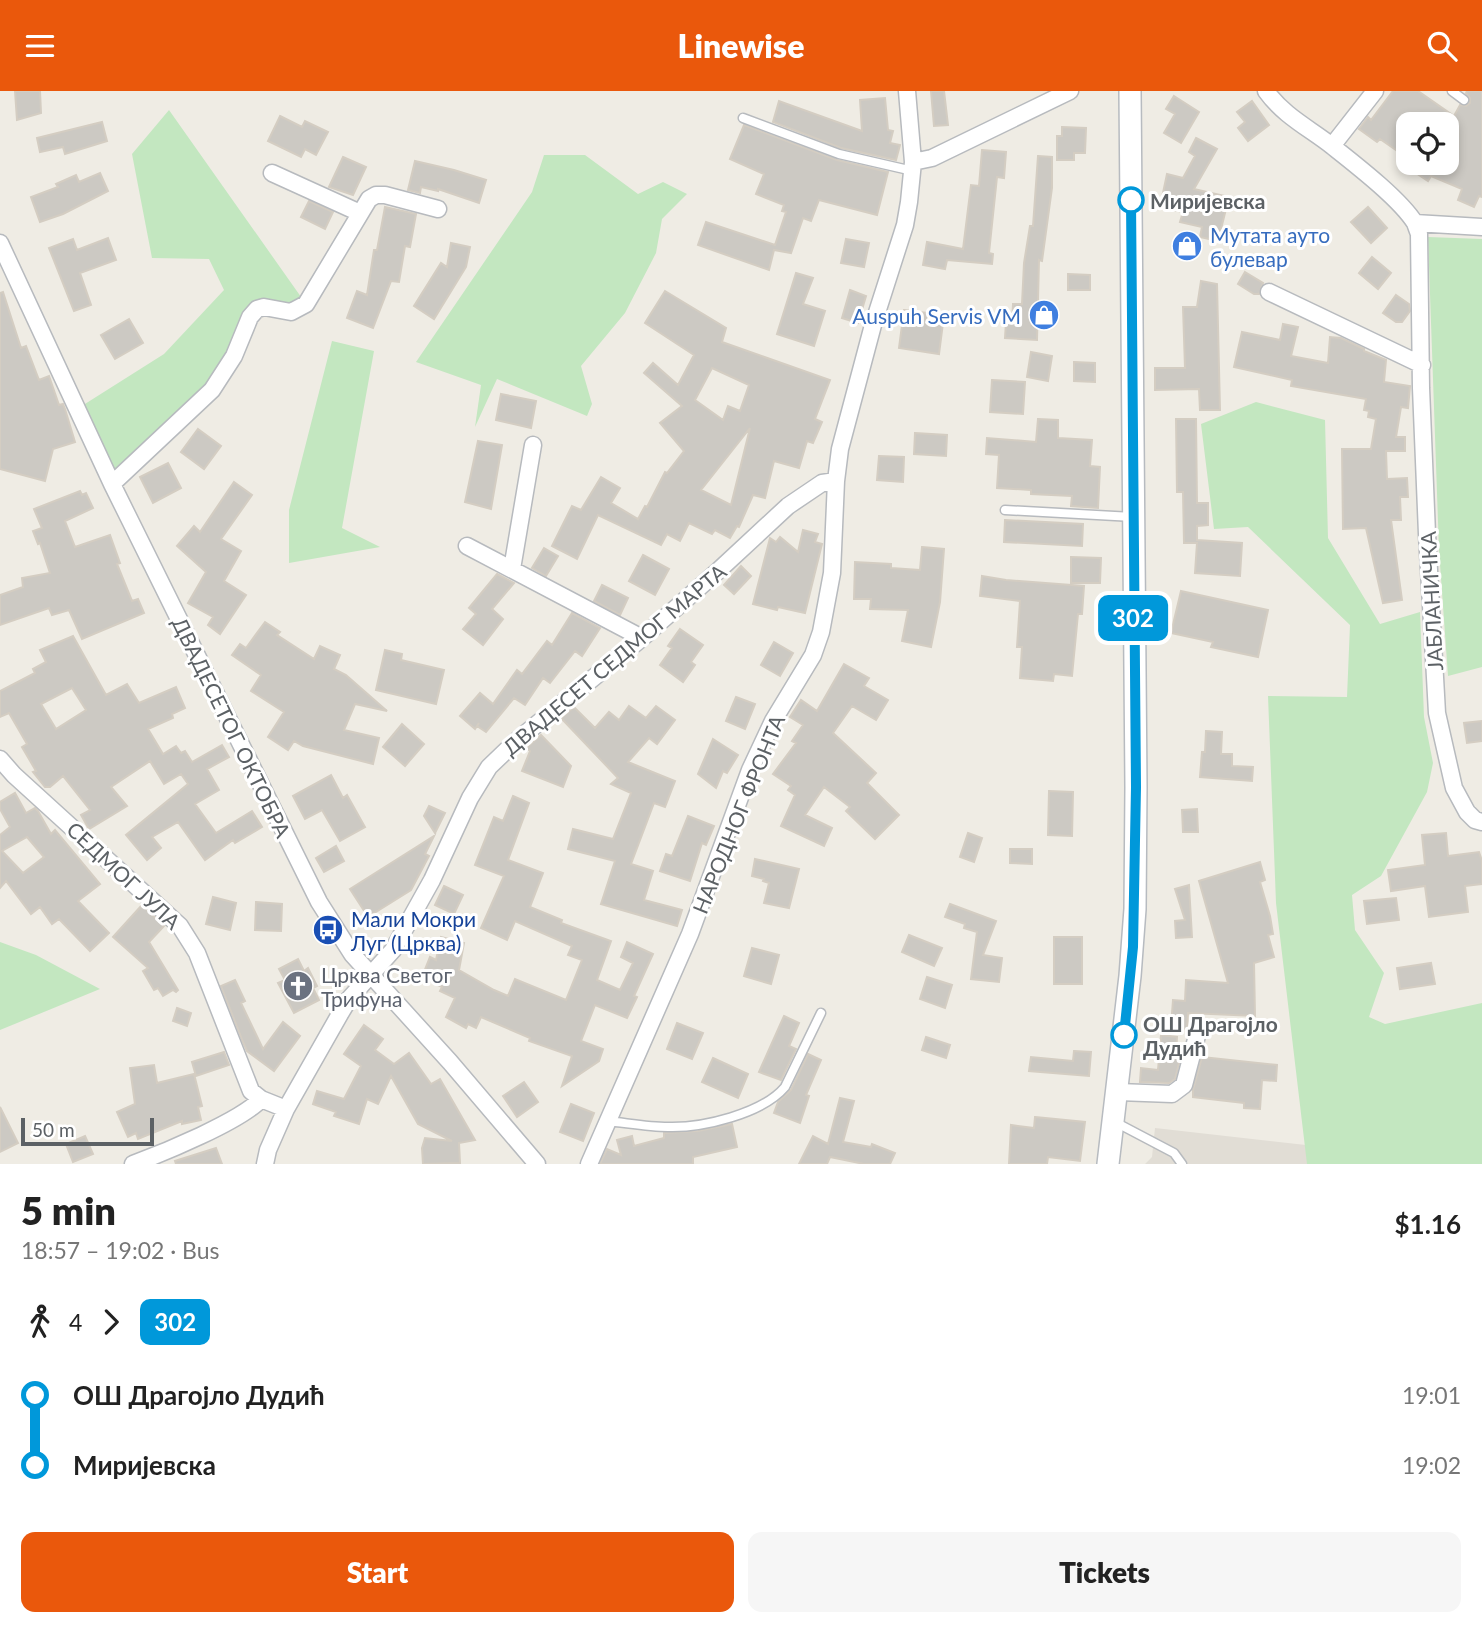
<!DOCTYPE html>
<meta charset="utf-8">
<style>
:root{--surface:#fff;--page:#f6f6f6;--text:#222;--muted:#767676;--accent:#ea580c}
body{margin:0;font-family:Lato,sans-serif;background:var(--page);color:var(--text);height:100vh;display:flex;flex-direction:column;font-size:26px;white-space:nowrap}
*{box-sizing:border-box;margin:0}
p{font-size:23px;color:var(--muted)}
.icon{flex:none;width:38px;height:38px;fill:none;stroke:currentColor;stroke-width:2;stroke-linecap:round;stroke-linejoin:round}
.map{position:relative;height:1073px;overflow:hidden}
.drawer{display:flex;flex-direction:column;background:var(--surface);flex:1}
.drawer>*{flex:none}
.badge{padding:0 14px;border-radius:10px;font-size:24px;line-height:46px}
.controls{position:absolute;left:1396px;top:21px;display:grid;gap:14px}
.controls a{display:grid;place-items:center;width:63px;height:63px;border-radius:14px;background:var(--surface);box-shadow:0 4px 10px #0003;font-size:35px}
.scale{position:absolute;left:21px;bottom:18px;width:133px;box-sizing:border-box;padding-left:7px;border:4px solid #5c6165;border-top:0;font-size:19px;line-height:24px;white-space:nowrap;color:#5c6165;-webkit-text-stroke:5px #fff;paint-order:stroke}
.map>.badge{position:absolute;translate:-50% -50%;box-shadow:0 0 0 4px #fff}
.legs{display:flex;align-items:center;gap:10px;height:77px;padding:0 21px;font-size:23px}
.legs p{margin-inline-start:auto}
.summary{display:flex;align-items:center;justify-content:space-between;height:119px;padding:0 21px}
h1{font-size:38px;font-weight:800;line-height:52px}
.primary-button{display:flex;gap:14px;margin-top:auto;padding:14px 21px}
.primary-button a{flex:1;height:80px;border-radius:14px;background:var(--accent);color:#fff;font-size:28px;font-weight:800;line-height:80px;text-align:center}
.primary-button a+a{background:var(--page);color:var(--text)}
ul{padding:0 21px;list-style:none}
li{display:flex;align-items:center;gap:24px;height:70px;font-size:26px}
li i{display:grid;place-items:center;width:10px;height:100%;margin:0 9px;background:currentColor}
li i::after{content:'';width:18px;height:18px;margin:-9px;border:5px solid;border-radius:50%;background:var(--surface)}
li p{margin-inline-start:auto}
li:first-child i{background:linear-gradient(#0000 50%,currentColor 0)}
li:last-child i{background:linear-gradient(currentColor 50%,#0000 0)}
header{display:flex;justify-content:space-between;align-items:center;height:91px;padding:0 21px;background:var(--accent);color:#fff;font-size:32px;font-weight:800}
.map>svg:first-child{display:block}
.education{fill:#e1ddd5}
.green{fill:#c3e7c0}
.building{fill:#ccc9c3;stroke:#d4cdc2;stroke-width:2;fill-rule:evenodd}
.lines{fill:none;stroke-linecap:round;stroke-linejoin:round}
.lane-casing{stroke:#b7babe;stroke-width:11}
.street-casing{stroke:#b7babe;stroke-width:19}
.secondary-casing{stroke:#b7bbc0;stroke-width:24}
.lane{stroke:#fff;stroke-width:8}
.street{stroke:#fff;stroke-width:16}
.secondary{stroke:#fff;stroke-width:21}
.line-1-casing{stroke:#fff;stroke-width:16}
.line-1{stroke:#0098da;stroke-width:10}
.stop-1-dot{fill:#fff;stroke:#0098da;stroke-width:3.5}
.labels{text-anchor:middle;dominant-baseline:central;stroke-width:6;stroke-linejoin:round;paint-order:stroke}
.stop-label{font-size:21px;font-weight:bold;fill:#5c6165;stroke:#fff;text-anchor:start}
.shop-label{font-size:21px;fill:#366cbe;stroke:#fff;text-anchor:start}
.street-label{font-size:21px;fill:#5c6165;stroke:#fff}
.transit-label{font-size:21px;fill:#164399;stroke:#fff;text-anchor:start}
.worship-label{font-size:21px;fill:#5b616d;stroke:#fff;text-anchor:start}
</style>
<header><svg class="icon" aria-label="menu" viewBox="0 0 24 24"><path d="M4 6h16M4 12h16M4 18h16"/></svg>Linewise<svg class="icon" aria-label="search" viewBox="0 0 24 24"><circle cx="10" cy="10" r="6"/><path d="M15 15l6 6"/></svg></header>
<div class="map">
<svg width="1482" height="1073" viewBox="0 0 1482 1073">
<rect width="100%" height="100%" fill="#efece4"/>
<path class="education" d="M1155,1037L1359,1060L1358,1073H1145L1152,1066Z"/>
<path class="green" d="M169,19L306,213L264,216L234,265L112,393L77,318L164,263L224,199L209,168L152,167L132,63Z
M544,64H585L638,103L663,91L687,103L662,128L656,162L625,222L581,275L592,313L587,325L497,288L475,336L481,294L416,271L532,101Z
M1428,146L1482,148V576L1448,585L1439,459Z
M332,250L374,260L342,437L380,456L289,472V419Z
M1256,311L1325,329L1328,447L1380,533L1420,521L1424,626L1433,672L1427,701L1381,785L1352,804L1355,839L1384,882L1369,926L1385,933L1482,912V1073H1307L1276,812L1268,605L1347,606L1350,534L1248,436L1214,438L1201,333Z
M0,851L36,864L100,898L0,939Z"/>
<path class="building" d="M15,0H40L41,22L17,29Z
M931,0H944L948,34L934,35Z
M1393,0H1418L1454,25L1460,14L1466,15L1470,12V7L1466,2L1467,0H1482V106L1479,105L1474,116L1458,109L1462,98L1431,85L1428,90L1401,72H1447V33H1409V68L1380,48L1377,51L1359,38L1368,26L1371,29Z
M1174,5L1199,21L1181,52L1164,42L1175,23L1166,18Z
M885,7L888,39L893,40L890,52L900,54L896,69L841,57L773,31L779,10L862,40L860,9Z
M1252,10L1269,34L1248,50L1238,37L1245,31L1237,21Z
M280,25L302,36L305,30L328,41L316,64L305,58L301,66L268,50Z
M102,31L107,50L65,63L63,56L40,61L37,47Z
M744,34L837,69L888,81L877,124L819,109L811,130L803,127L791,162L774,159L769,179L698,154L706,131L775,154L786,121L782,120L784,114L756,103L764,83L730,68Z
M1062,36L1086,37L1085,62H1074V69H1057V45H1062Z
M1196,47L1217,58L1194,98L1229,106L1218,150L1200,146L1202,136L1180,131L1183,121L1160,116L1167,83L1183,87L1195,65L1189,61Z
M982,59L1006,61L1004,87L997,86L989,162L993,163L992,173L947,169L945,178L923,174L927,151L963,158L971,94L979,95Z
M1038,65L1052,66V97L1042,170L1039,169L1037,249L1005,247L1006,231L1012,232L1013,213H1022L1024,172L1030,135H1033Z
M343,66L366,76L353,104L329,96Z
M415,70L454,79L486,89L479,112L438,98V100L421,96L420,102L408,99Z
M100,82L108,100L63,123L40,131L31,106L58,96L56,93L76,84L79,91Z
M309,110L333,121L325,138L301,126Z
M385,116L416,123L410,156L405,155L399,191L391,190L373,237L347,227L357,200L367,204L374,159H377Z
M1368,116L1387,137L1371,152L1351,131Z
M108,147L116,169L80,182L91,214L74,220L49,157L73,148L77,159Z
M846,148L869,152L864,176L841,172Z
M451,152L470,156L466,176L434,228L414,215L441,172L447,176Z
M1372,166L1391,182L1378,198L1359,182Z
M1245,181L1263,192L1259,203H1254L1238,193Z
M796,182L813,187L803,213L825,220L814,255L777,243Z
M1068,183L1090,184V199H1068Z
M1201,190L1217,193L1220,319H1200L1199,298L1155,299V277H1185L1183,216H1197Z
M850,199L866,205L858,232L842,227Z
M665,200L726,237L722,251L830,289L815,328L822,331L813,352L807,350L799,377L774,370L765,407L753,404L739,436L737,435L730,447L715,439L712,443L689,432L680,450L667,443L661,454L598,424L577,468L552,455L572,415L581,419L601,386L620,397L611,412L638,428L645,415L647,416L665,381L667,382L684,360L660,332L682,315L644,282L653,272L678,294L694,264L645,232ZM712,277L749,294L740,320L728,315L723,329L695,309ZM750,337L731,414L701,399Z
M3,201L21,257L26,255L39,289L49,285L59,314L63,313L65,318L75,351L53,358L45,390L0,378V202Z
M1396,204L1409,213L1410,220L1402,231H1396L1383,222Z
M904,219L944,224L939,263L899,257Z
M129,228L143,252L115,268L101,244Z
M1283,233L1298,236L1291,265L1328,272L1330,246L1341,247L1364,258V260L1386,269L1384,291L1410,295L1408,317L1401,316L1396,346H1405V360H1386L1387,388L1407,387L1408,406H1400L1401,429H1391L1402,509L1383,512L1366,437L1343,438L1342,358H1371L1376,328L1368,326L1369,320L1364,319L1366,308L1291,295L1292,289L1234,276L1242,241L1280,249Z
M1031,261L1052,265L1048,290L1027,286Z
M1074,271L1095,272V291L1074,290Z
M992,289L1025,291L1023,323L990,321Z
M501,303L536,310L531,337L496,329Z
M1038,328L1058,329V347L1092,349L1090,375L1100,376L1098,417L1071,415L1072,405L1031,403V399L997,397L999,364L986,363L987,347L1036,351Z
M1176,328H1196L1197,412H1208V434L1197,435V449L1242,452L1240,485L1195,482L1197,452H1184L1183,401H1177Z
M198,338L221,355L204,378L181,361Z
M915,342L947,344L946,365L914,363Z
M478,350L502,354L491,418L465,411Z
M879,365L904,366L903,391L877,389Z
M168,372L181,397L153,412L140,386Z
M234,391L252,404L221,448L241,460L224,490L246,504L220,543L208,534L213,526L188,512L206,481L177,455L194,435L200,441Z
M80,400L82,404L86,402L93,417L65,430L75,456L110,444L120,472L117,473L132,510L138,508L144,522L82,548L69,519L52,524L49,517L0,534V504L23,496L22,487L50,482L40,452L38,453L33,440L42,437L34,418Z
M1005,429L1083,433L1082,455L1004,451Z
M803,439L818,443L815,451L822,453L805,522L778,516L777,519L753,513L770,447L776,451L780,446L798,461Z
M922,456L944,458L940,511L931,556L902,550L908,519L870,518L871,508H854L855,471L891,473V477L920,479Z
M544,457L558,465L546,485L532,477Z
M643,464L669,478L655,504L629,490Z
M1071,466L1101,467L1100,492H1071Z
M741,475L751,485L734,503L724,494Z
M497,483L514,492L492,518L503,528L483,554L463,538L476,523L469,517Z
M982,485L1006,489L1084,495L1082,523H1078L1072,585L1054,583L1053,590L1020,587L1022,556H1017L1020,510L980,505Z
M602,494L628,507L620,524L594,510Z
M1181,500L1268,519L1258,566L1211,556L1213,551L1171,542Z
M572,522L600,537L582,565L575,560L550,592L543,587L525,614L514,607L486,641L477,635L479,632L475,638L460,625L480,602L493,613L517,579L522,583L547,550L552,554Z
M265,531L280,541L277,544L314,568L320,555L340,564L334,578L346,584L387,620L355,613L344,639L379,647L373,673L303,655L294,650L288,659L268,646L284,621L251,600L261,584L232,564L240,553L246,557Z
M680,538L703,554L691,571L695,574L683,591L660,574L672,557L668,555Z
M73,545L106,604L127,593L139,612L176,596L185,617L172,623L173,627L148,638L163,663L176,655L181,662L185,660L192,671L222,654L229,666L207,678L219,699L195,713L216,742L252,720L262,736L235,752L233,749L205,769L178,731L152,746L161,757L147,769L126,744L188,693L181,683L164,693L150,670L111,696L127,715L89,738L81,724L90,719L63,685L50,696H45L33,681L36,680L22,656L27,653L9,622L0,626V600L35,582L33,578L46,571L40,559ZM72,597L86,619L56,638L41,613Z
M774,551L793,562L780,585L761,574Z
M385,559L402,563L401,569L444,579L436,613L376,599Z
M844,573L869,587L864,595L888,609L876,629L852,615L833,642L876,682L867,692L899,724L875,748L846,720L850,716L824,696L805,724L832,737L824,755L781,735L795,704L788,699L791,695L773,683L796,652L792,650L803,634L790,626L801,609L817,620Z
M736,606L755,613L745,638L726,630Z
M629,615L646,627L656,615L675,629L657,653L649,647L628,671L675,690L665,716L654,712L631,773L653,780L644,809L682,819L677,835L601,813L615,770L568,758L573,738L613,748L631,702L611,693L618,687L561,627L574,616L595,637L609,621L619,629Z
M1482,630V650L1467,652L1464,632Z
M402,633L424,653L405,675L383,656Z
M1206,640L1222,641L1221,663H1232V675L1253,676L1252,690L1200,686L1202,661H1205Z
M541,644L571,675L563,696L522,680L530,660L526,657Z
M713,648L738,664L727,682L723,680L716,697L698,683Z
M331,684L343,707L347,704L365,736L340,750L322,719L305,728L293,705Z
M1049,700L1073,701L1072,745L1048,744Z
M15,702L26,722L35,717L38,720L51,743L55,739L100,793L78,810L109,842L90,860L59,828L52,833L40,816L31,823L6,790L0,797V744L10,736L0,718V711ZM27,746L44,766L23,782L2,760Z
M513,705L529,712L508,769L543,782L530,816L562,829L561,832L611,850L597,889L620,899L633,872L621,866L627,851L653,863L634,905L637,906L627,927L595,914L581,950L603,958L599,970L562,995L572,965L529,950L530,947L481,926L476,937L468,933L466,937L446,926L455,907L440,900L442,896L428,889L430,884L424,881L430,866L436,869L441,846L464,852L459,879L494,899L508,905L515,888L566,909L582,869L568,864L572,855L515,830L507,849L481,837L504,785L475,774L494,726L503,730Z
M429,715L445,722L435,742L424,725Z
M1197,718L1198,741H1183L1182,719Z
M688,725L714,735L706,754L702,752L690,790L660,780L666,763L672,765Z
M968,742L982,747L974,771L960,766Z
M1446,742L1448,765L1479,761L1482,770V793L1465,795L1468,821L1429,826L1425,795L1391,800L1388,779L1425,774L1422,744Z
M434,745L425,763L429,765L411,799L368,826L350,798Z
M336,755L344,770L324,781L316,767Z
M1010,758H1032V773L1010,772Z
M755,768L799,778L789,817L764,812L769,792L763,790L764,788L752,785Z
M1260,771L1265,789L1260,791L1270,825L1273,843L1268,844L1274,866L1254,872L1255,925L1188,922L1187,938L1171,936L1173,909L1185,910L1186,889L1228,892L1199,790Z
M1189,794L1192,846L1176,847L1175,830L1185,829L1175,798Z
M444,795L463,804L454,823L435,814Z
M213,806L236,812L230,839L206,833Z
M1396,807L1399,829L1367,833L1364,810Z
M256,811L282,813L281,840L255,839Z
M950,813L996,830L983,864L1002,867L999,891L971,888L977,841L964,837L965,833L945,826Z
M142,814L164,835L149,851L178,899L176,901L173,899L163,905L158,897L154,899L143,880L148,877L113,846Z
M909,844L942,857L934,875L902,861Z
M1054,846H1082V893H1054Z
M752,857L779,864L771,893L744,885Z
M298,868L304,880L308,877L317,895L313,897L319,909L294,922L278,892L285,889L279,878Z
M1431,872L1435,893L1400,898L1397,877Z
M927,886L952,894L945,917L920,908Z
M235,889L245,910L241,912L263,958L283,931L300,945L274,980L247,960L243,951L221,895Z
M177,917L191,922L187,935L173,930Z
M784,925L799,932L789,955L796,958L781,989L759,981Z
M677,932L703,942L692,968L667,958Z
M364,934L383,948L375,959L394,973L409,962L431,993L440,988L475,1049L459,1052L460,1072L423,1073L422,1057L425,1047L452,1050L418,1033L391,985L378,1013L367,1008L359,1033L334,1025L336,1021L313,1013L317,1000L344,1008L361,975L344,963Z
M1161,944L1177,946L1176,963L1181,964L1175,988L1169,992L1140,991L1141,977L1158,979Z
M926,946L950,954L946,967L922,959Z
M1074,960L1091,961L1089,985L1029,980L1031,966L1073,970Z
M224,961L229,974L196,985L192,971Z
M808,963L821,969L806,1004L809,1005L800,1032L774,1022L778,1011L791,999Z
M1202,966L1277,974L1276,990L1262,989L1260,1018L1244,1017V1012L1193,1006V999Z
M713,967L748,983L738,1007L702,991Z
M154,974L157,992L194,983L202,1015L198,1016L201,1029L182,1033V1030L138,1048L136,1042L128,1046L117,1021L135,1013L130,977Z
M524,991L538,1011L517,1026L503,1005Z
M840,1007L854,1010L843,1051L871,1056L872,1053L895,1062L890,1073H864L830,1066L827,1073H799L813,1045L828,1053Z
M571,1013L594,1022L583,1050L560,1041Z
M0,1016L18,1052L0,1061Z
M1035,1026L1085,1031L1080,1070L1048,1066L1047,1073H1009L1011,1034L1034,1037Z
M732,1033L737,1056L693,1066V1073H600L607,1058L621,1064L617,1049L632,1045L634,1055L664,1047V1042L698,1040Z
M85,1045L93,1063L73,1071L66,1053Z
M216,1057L222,1073H176L175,1070Z"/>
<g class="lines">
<g class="lane-casing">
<path id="lane" d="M1452,0L1464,9
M743,27L839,63L913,80
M1005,419L1133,426
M607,1030C627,1032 648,1036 668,1036C702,1037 762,1023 785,996L821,922
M1115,1031L1174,1062L1182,1073"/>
</g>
<g class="street-casing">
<path id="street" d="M1266,0C1284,25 1309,37 1332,55C1356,74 1400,108 1415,132L1482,136
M1332,55L1375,0
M913,71L932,67L1070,0
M272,82L360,122
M1415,132L1419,143L1421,297L1427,443L1437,622L1454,697L1467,721L1475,729L1482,731
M0,152L112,393L319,811L352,863L450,971L537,1073
M1269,201L1422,274
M112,393L212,299L234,265L250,226L257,218L264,216L291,221L306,213L369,108L376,104H385L438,118
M467,455L642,547
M512,478L533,354
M0,668L14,684L180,835L197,862L251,1000L261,1008L286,1018
M1118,1001L1172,1003L1184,994L1199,937
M133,1073C163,1062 241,1030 261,1008
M265,1073L268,1059L286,1018L340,923L349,908L393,859L432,789L470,707L489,676L515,651L642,547L719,479L788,415L822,392L836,390
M589,1073L690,843L750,679L773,630L813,564L821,541L832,482L836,390L840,358L873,234L905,134L909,111L913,71L907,0"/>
</g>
<g class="secondary-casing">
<path id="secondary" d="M1108,1073L1130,885L1135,818L1136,696L1130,0"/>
</g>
<use href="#lane" class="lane"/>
<use href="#street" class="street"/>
<use href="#secondary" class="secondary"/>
</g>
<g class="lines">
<g class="line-1-casing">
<path id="line-1" d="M1124,944L1133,856L1136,696L1131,109"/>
</g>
<use href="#line-1" class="line-1"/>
</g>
<defs>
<g id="shop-disc" transform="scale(1.575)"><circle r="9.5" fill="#3f7fe0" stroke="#fff"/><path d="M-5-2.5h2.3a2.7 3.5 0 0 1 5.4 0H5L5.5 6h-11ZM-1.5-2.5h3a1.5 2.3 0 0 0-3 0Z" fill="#fff"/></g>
<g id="bus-disc" transform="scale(1.575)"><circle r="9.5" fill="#1a4fb4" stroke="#fff"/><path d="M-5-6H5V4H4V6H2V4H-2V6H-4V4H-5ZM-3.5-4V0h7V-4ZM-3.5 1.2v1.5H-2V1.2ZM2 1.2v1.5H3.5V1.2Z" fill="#fff"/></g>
<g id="church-disc" transform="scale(1.575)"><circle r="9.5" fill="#6b7280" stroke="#fff"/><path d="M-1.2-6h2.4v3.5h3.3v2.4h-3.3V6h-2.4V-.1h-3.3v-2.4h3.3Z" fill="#fff"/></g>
</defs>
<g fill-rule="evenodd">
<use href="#shop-disc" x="1187" y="155"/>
<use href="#shop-disc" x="1044" y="224"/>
<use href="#bus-disc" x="328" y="839"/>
<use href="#church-disc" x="298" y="895"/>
</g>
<g class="stop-1-dot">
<circle cx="1131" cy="109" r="12"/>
<circle cx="1124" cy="944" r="12"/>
</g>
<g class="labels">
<g class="stop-label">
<text x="1150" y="109">Миријевска</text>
<text x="1143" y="932">ОШ Драгојло<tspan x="1143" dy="24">Дудић</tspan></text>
</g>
<g class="shop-label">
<text x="1210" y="143">Мутата ауто<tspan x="1210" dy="24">булевар</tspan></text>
<text x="1021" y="224" text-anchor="end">Auspuh Servis VM</text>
</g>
<g class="street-label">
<text transform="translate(1431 510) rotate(-93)">ЈАБЛАНИЧКА</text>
<text transform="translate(614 568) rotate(-40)">ДВАДЕСЕТ СЕДМОГ МАРТА</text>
<text transform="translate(232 636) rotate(64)">ДВАДЕСЕТОГ ОКТОБРА</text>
<text transform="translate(738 723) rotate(-68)">НАРОДНОГ ФРОНТА</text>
<text transform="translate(124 784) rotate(43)">СЕДМОГ ЈУЛА</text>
</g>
<g class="transit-label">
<text x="351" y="827">Мали Мокри<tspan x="351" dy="24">Луг (Црква)</tspan></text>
</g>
<g class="worship-label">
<text x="321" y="883">Црква Светог<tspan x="321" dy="24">Трифуна</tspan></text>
</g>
</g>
</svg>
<div class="controls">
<a><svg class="icon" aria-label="locate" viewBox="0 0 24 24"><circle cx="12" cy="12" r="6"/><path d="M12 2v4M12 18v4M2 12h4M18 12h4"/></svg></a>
</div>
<div class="scale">50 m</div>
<b class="badge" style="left:1133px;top:527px;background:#0098da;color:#fff">302</b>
</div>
<section class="drawer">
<div class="summary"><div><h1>5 min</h1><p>18:57 – 19:02 · Bus</p></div><b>$1.16</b></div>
<div class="legs"><svg class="icon" aria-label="walk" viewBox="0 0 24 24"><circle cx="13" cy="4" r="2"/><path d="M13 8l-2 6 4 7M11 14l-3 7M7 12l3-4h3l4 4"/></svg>4<svg class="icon" aria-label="forward" viewBox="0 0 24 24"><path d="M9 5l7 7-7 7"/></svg><b class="badge" style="background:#0098da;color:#fff">302</b></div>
<ul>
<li><i style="color:#0098da"></i><b>ОШ Драгојло Дудић</b><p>19:01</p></li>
<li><i style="color:#0098da"></i><b>Миријевска</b><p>19:02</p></li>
</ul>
<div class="primary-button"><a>Start</a><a>Tickets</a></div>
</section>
